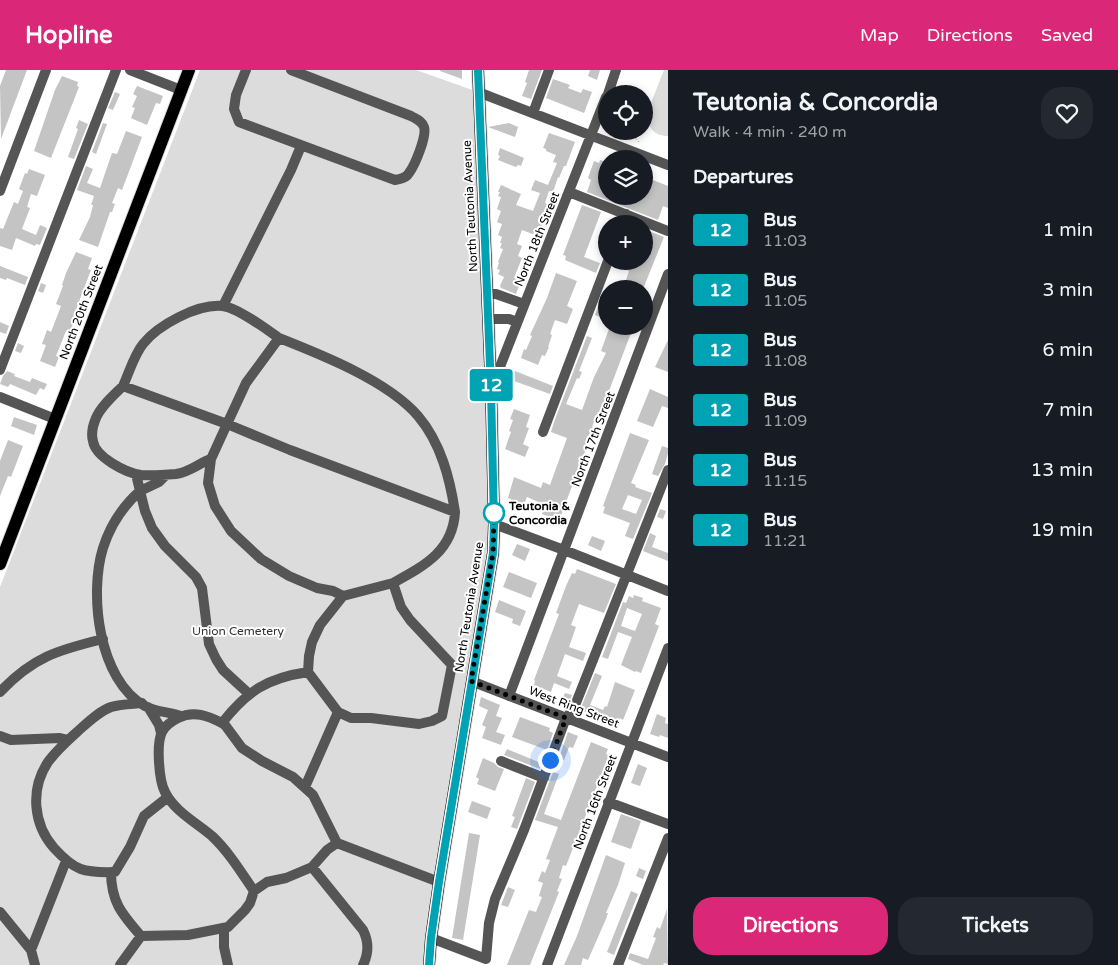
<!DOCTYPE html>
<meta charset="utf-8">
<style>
:root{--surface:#171b24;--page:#242831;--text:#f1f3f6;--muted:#9ea1a6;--accent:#db2777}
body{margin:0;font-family:"Varela Round",sans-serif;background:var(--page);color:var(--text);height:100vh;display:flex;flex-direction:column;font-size:19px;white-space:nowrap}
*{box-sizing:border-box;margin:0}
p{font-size:16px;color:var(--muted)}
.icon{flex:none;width:28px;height:28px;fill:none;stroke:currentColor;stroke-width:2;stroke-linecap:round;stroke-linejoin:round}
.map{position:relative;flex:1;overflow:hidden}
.details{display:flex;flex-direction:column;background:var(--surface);width:450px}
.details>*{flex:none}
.badge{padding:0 10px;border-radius:4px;font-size:18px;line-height:32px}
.buttons{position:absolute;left:598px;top:15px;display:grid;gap:10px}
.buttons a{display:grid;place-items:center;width:55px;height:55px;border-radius:50%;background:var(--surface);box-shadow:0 2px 8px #0003;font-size:25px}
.you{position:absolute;width:25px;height:25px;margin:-12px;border:4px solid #fff;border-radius:50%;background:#1a73e8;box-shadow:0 0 0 8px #1a73e833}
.map>.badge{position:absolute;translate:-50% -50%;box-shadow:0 0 0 2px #fff}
h2{padding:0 25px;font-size:19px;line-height:45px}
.round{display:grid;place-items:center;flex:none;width:52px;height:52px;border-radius:20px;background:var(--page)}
.head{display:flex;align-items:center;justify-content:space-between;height:85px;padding:0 25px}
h1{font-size:24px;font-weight:800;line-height:38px}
.action{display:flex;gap:10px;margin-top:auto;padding:10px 25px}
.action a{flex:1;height:58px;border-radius:20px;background:var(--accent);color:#fff;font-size:20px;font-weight:800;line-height:58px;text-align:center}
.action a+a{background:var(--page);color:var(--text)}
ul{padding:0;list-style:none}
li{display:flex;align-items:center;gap:15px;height:60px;padding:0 25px}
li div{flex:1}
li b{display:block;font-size:19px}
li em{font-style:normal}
li .badge{min-width:55px;font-weight:700;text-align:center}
header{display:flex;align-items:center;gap:30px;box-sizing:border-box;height:70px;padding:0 25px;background:var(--accent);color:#fff}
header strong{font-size:24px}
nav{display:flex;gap:28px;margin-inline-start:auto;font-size:18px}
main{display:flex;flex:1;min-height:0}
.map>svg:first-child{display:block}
.green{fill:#dcdcdc}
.building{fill:#c4c4c4;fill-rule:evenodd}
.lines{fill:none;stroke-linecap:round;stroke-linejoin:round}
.major-casing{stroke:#dbdbdb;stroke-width:14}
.path{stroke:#777;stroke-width:1;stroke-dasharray:1 2.5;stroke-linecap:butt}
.minor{stroke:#555;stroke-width:10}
.major{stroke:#000;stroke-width:12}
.line-casing{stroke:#fff;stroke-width:11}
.line{stroke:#00a3b4;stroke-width:8}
.walk{stroke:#000;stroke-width:5;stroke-dasharray:0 9}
.stop-dot{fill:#fff;stroke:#00a3b4;stroke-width:2.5}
.labels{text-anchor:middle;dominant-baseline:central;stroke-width:4;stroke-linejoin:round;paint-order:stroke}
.street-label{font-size:12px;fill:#000;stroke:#fff}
.stop-label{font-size:12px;font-weight:bold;fill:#000;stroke:#fff;text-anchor:start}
.park-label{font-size:12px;fill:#333;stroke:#fff}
</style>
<header>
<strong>Hopline</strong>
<nav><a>Map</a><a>Directions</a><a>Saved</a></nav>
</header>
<main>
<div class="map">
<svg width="668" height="895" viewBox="0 0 668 895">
<rect width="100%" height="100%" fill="#fff"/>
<path class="green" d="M200,0H416L478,22L494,454L429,895H0V517Z
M664,0H668V66C654,66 647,57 647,43Z"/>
<path class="building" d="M6,0H27L1,69L0,16Z
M440,0H462V9L440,1Z
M529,0H542L531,29L522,26L527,13L525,12Z
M590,0H600L597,10L588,6Z
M62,6L78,12L77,16L79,17L51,88L34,81L55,20Z
M553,9L570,15L568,18L581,23L583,19L592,22L584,43L546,28Z
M137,16L163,26L160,34L156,33L147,55L131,48L135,38L132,37L137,26L133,24Z
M115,22L120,24L113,40L108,38Z
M79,50L88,54L74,89L68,87L78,59L76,58Z
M103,53L107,54L96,84L92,82Z
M509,53L518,57L515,67L488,57Z
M126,61L142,67L122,120L118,118L112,133L115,134L112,142H110L98,177L79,170L90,147L93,135H91L94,126L77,120L86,96L93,99L87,113L100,118L112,83L117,84Z
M549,63L575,72L566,96H564L559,108L558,107L553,122L549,121L545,133L550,135L538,166L522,160L517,174L522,176L518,186L522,188L514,208L521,211L516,224L501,218L500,216L504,207L498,204L500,200L497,199L499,193L498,192L503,179L500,178L502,173H500L502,167L498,165L502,154L497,152L501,141L497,139L501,127L498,126L500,122H498L501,115L521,124L516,135L533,141L540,123L531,120L535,110L548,115L557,93L553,92L556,85L546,81V79L543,78Z
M500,78L524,88L521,96L518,95L516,97L498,90L500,86L498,85Z
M600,90L606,92V126H644V119L648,108L668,116V138L663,136L658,150L587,122L591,110L588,108L594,91L599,93Z
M29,99L45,105L37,126L31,124L27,137L30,138L22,159L36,165L40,155L47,158L40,175L36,174L35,176L16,168L12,180L0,176V158L3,159L14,132L18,134L23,121L19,119L25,103L27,104Z
M582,135L601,142L584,187L600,193L596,203L565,190L566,186L563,185Z
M646,160L664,167L643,219H623L629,201L614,195L615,191H644V166Z
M76,182L92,188L88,199L91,200L72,250L74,251L70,262L66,261L56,286L59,287L55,297L40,291L46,275L42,274L47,260L51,262L61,236L56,234L63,216L62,215L66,203Z
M0,196L28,207L25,215L7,208L6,210L0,208Z
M556,203L577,211L567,236L573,239L567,254L555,250L550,264L552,265L548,277H549L545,286L542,285L538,295L521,288L524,279L526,280L532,266L530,265L547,228Z
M41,213L46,215L43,223L38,221Z
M604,221L606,222V230L600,247L595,245Z
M0,252L9,256L6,264L0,262Z
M610,256L631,263L604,334L598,344H597L592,357L594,358L560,448L556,447L555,449L542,444L545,435L527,427L523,437L510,432L511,429L508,428L514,407L541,418L543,412L550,415L567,368L551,362L554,352L587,266L592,268L579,301L582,302L579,309L577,308L566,334L582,340L594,307L606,283L601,281Z
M668,270V302L655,297Z
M18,273L24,276L21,283L15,281Z
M7,301L15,304L14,306L30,312L32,308L47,314L44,320L40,318L36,325L10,314L8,317L0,314L3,306Z
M515,301L553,316L550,324L514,311L515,308L513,307Z
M650,319L668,327V338L662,336L653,357L637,351Z
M514,339L530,345L526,357L529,358L523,374L529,377L525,387L505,379L511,362L509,361L513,350L510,349Z
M14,347L37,355L34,365L11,356Z
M630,363L649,370L631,413L636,415L635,417L652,423L633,469L625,466L630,453L603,443L605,437L603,436ZM628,425L642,430L636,444L622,439Z
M8,370L23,376L11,407L8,406L0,426V391Z
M662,376L668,378V383L665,394L658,406L652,404Z
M660,439L666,441L663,449L657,447Z
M650,463L656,466L652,477L668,483V491L643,481Z
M592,466L605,471L601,481L588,475Z
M517,474L530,479L525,491L512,485Z
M577,499L616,514L604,543L579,534L571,555L576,557L569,577L586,583L583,591L565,584L557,606L572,612L569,619L554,613L551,622L534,615L535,611L534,610L559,544L556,543L566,516L572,503L575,504Z
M509,502L537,513L531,528L503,517Z
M634,525L643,528L642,531L661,538L655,554L659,556L641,603L636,601L635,602L621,595L632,567L618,562L608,589L602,587L623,532L626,533L629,526L633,528ZM627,538L642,544L635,561L621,556Z
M499,530L526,541L520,556L512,553L513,549L495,542Z
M595,603L602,606L590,635L603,640L605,636L607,637L615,612L635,620L623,650L620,648L618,654L580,640Z
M565,623L572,625L569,633L562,630Z
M481,627L500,635L496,646L502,648L496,662L505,665L501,675L482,668L486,657L482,655L488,640L479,636Z
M657,644L666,648L665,653L668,654V668L660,665L659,667L650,664Z
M520,647L550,658L549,661L553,663L547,680L512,667Z
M568,662L578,666L573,678L569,677L564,690L559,688Z
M591,672L608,679L606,684L609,685L566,796L563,795L559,808L562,809L557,821L559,822L530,895H507L529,840L536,842L542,827L539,826L543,813L538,811L542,801L545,803L550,790L546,789L558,757L535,750L553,702L559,704L544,744L561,750Z
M507,679L541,693L540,699L504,685Z
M483,688L494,693L498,697L504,699L495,721L477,714L479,709L476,707Z
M638,694L647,698L640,716L631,713Z
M526,708L535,712L517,759L511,757L515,747L512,746Z
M472,731L491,738L487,749L468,742Z
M621,744L641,751L631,779L611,772Z
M469,763L480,765L463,870L452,868Z
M606,785L625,793L618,815L606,843H608L606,849L588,890L583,888L581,895H564L577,866Z
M639,798L646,801L643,809L636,806Z
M508,817L515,820L508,837L501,835Z
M631,821L638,824L614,885L607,882Z
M667,839L668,894L664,893L663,895H643L628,889L630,883L648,889L656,868L653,867L657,857L660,859Z"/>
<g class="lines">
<g class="major-casing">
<path id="major" d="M0,494L189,0
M429,895L431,868L439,812L493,483L494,454L491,319L478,0"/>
</g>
<path class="path" d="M629,61L640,73"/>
<path class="minor" d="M130,0L181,20
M246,0L236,25L234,39L239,52L395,110C401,109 406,108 409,103C415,95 427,66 424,57C422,51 416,49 411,46L291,0
M478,22L668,95
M608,24L616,0
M533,43L549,0
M0,121L46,0
M569,122L668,161
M622,154L626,144
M488,224H496L524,234
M223,236L291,100L301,76
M489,249H509L517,252
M279,268C266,259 237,237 222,236C197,234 158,255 143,274C134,285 129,303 123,316L227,354L246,313L279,268C322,285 388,311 418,346C441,373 450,409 455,442
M0,300L116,0
M123,316C114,325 101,336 96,348C93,355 91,364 93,371C95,387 126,403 141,405C152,406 164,405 176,404C190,402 199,393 211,389
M492,317L606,27
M0,327L55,349
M543,362L608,191
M136,404L140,421C123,436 110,456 103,478C89,523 98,610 145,636C155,642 170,642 181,646
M166,405L159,412L140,421L145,441L152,458L165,476L196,507L202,518L209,574L216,589L223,600L248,623
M494,454L564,480L668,521
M343,526L333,521L317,518L289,506L261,489L231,461L215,436L208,413L211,389L227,354L290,380L455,442C453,481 424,496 393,513
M308,602L309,586L312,572L320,555L343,526L393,513L401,537L410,550L452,595L442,646L432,651L419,654L371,648H351L338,642
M471,611L668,687
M0,622C33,587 58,580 103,569
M509,626L668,204
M142,633C132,634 120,634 111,637C98,642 87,653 77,662C67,671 56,681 48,692C30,719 33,754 54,778C75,801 84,803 115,802L130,777L144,746L168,727
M148,637L159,655L161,663
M222,653C247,621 267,608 308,602L338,642L305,717
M0,666L11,670L60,668L68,670
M501,691L544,708
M608,732L668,754
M337,773L327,780L312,797L286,808L267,812L254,821C241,802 229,782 212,766C197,753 174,741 165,722C159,711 156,674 162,662C165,656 172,651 178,648C194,640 208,646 222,653L225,655L242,678L262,691L293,707L313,725L337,773L439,812
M312,797L363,860C369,872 369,883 363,895
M111,802C111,832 122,844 141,866L188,865L228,857L245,840L250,833L254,821
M0,842L31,880L35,895
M224,858V877L228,895
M431,868L486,889L489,853L495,829L524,760L566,648L574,638L668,400
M31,880L66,791
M120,895L141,866
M547,895L668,578
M618,895L668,768"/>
<use href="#major" class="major"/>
</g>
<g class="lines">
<g class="line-casing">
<path id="line" d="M429,895L431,868L439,812L493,483L494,454L491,319L478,0"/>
</g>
<use href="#line" class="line"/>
<path class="walk" d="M494,443L493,483L471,611L566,648L550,690"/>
</g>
<circle class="stop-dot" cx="494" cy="443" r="10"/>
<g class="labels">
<g class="street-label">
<text transform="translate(470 136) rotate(-93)">North Teutonia Avenue</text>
<text transform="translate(537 169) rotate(-68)">North 18th Street</text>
<text transform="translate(81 242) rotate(-69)">North 20th Street</text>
<text transform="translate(593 369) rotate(-69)">North 17th Street</text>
<text transform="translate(469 537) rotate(-81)">North Teutonia Avenue</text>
<text transform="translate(574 637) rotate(21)">West Ring Street</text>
<text transform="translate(595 732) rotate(-69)">North 16th Street</text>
</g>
<g class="stop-label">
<text x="509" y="436">Teutonia &amp;<tspan x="509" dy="14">Concordia</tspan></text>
</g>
<g class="park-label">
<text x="238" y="561">Union Cemetery</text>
</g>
</g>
</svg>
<div class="buttons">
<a><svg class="icon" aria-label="locate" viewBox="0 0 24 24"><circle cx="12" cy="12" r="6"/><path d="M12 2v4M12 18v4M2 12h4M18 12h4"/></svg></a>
<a><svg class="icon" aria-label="layers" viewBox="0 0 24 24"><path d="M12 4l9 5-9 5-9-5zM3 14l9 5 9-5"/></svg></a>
<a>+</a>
<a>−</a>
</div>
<div class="you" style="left:550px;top:690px"></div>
<b class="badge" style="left:491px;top:315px;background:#00a3b4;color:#fff">12</b>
</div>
<section class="details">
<div class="head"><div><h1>Teutonia &amp; Concordia</h1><p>Walk · 4 min · 240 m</p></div><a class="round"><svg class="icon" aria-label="heart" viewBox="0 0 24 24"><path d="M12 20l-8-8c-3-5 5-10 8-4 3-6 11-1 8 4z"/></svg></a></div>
<h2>Departures</h2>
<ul>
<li><span class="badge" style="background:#00a3b4;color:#fff">12</span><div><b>Bus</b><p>11:03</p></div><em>1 min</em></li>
<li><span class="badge" style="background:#00a3b4;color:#fff">12</span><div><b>Bus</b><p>11:05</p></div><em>3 min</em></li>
<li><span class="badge" style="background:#00a3b4;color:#fff">12</span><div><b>Bus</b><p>11:08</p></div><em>6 min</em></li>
<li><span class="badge" style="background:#00a3b4;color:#fff">12</span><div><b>Bus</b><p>11:09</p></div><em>7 min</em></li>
<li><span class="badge" style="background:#00a3b4;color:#fff">12</span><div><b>Bus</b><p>11:15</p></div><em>13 min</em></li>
<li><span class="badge" style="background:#00a3b4;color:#fff">12</span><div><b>Bus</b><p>11:21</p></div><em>19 min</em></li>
</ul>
<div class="action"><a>Directions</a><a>Tickets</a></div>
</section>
</main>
